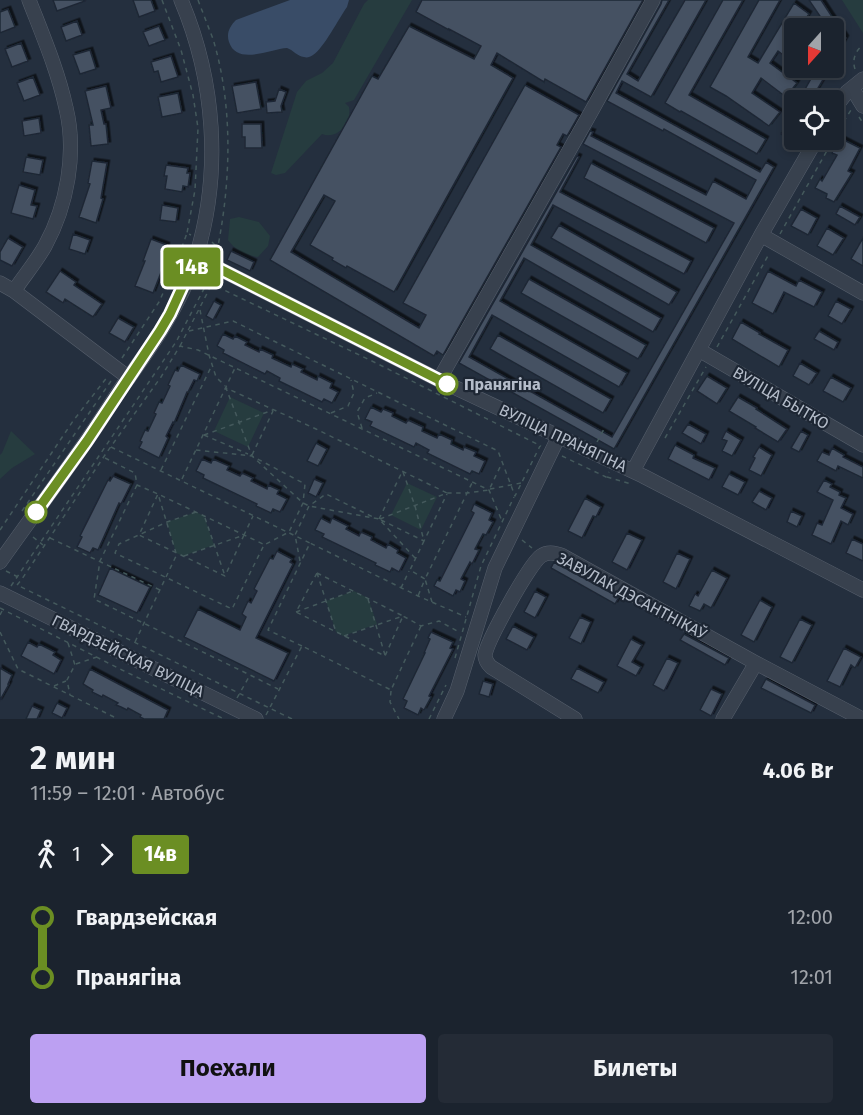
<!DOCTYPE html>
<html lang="ru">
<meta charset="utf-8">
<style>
:root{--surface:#1b232e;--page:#242b36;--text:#f1f3f6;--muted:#a0a4aa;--line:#39404a;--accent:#bca0f2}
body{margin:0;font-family:"Fira Sans",sans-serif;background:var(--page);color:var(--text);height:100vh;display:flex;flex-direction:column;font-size:22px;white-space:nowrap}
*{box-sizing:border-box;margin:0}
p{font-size:20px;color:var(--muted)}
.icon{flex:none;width:33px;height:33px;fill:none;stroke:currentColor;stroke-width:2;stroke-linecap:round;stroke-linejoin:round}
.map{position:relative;height:719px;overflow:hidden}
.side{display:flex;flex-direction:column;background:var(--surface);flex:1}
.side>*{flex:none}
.badge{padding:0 12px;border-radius:4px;font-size:21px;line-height:39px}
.needle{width:39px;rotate:201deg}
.buttons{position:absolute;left:784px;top:18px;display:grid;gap:12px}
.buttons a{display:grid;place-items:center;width:60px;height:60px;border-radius:6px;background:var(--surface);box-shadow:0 3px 9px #0003,0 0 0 2px var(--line);font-size:30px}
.map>.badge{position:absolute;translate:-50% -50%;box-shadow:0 0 0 3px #fff}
.legs{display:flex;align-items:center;gap:9px;height:66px;padding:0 30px;font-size:20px}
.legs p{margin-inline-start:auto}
.summary{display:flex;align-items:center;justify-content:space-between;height:102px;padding:0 30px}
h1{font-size:33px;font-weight:700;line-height:45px}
.button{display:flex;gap:12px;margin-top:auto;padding:12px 30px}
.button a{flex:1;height:69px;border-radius:6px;background:var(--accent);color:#111;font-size:24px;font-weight:700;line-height:69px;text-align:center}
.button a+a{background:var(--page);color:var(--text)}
ul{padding:0 30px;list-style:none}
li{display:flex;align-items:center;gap:21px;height:60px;font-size:22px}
li i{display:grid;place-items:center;width:9px;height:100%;margin:0 8px;background:currentColor}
li i::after{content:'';width:15px;height:15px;margin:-8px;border:4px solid;border-radius:50%;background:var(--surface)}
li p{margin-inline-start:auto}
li:first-child i{background:linear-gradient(#0000 50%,currentColor 0)}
li:last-child i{background:linear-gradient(currentColor 50%,#0000 0)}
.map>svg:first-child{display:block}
.green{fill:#263c3f}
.water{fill:#394c67}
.building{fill:#455162;stroke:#1f2835;stroke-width:1.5;filter:url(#shadow)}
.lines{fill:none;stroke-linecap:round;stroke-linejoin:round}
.minor-casing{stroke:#565f6c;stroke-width:15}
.path{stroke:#44595c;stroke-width:1.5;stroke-dasharray:4.5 4.5;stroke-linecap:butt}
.minor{stroke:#38414e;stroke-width:14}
.line-1-casing{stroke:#fff;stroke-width:14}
.line-1{stroke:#6b8e23;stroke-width:9}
.stop-1-dot{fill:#fff;stroke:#6b8e23;stroke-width:3}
.labels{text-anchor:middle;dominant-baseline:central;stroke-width:4.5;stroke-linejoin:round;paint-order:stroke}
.stop-label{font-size:16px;font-weight:bold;fill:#b4bcc9;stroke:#1d2633;text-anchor:start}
.street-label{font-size:16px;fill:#b4bcc9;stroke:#1d2633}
</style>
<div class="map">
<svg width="863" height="719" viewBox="0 0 863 719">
<defs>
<filter id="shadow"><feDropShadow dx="2.5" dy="-2.5" stdDeviation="0" flood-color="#0009"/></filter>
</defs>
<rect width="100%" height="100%" fill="#242f3e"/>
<path class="green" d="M368,0H412L354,100L345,103L349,107C352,122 338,140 322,134L285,173L276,175L271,173L297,92L306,81L322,73L333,63L364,4Z
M842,0H863V33Z
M239,217L259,222L270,236L268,246L258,257C245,255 235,250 228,240L230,219Z
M230,397L264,413L248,447L214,431Z
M11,431L35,454L12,468L0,479V455L2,453Z
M407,483L437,497L421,530L391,515Z
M196,512L204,516L214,545L183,556L176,553L167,522Z
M354,591L368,598L377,624L343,636L336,632L326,601Z"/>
<path class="water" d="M290,0H349L347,7C339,18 324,48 313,55C310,57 307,58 304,57C297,56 293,50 287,48C270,49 237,66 229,42C226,33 230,26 236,20Z"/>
<path class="building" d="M53,0H85V1L57,11Z
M133,0H151L155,11L139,17Z
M422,0H643L586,102L545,79L544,82L497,53L491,65L513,78L394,292L347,266L346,268L332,260L333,258L310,245L335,201L324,195L291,252L419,328L426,315L403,303L525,85L579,115L567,136L563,134L557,145L561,147L443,355L437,351L434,356L270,260L372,76L378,79L409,26L474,59L481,46L449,29V30L416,12Z
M662,0H669L627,74L638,81L685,0H706L651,97L622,81L616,93L760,172L766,162L774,167L614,449L459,363L577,156L579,157L560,192L691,261L684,274L553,205L531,245L661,318L653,332L524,258L500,301L627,373L619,387L492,315L469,357L612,437L734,223L583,144L590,131L593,132L591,136L706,195L713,181L746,199L756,180L664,129L663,131L607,101L661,4Z
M723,0H743L689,95L766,139L757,154L681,111L680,112L665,103Z
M759,0H780L748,57L758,63L794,3L809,14L800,28H795V64L778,51L770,63L797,83L786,97L761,78L752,93L780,112L769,126L726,96L710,87Z
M809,0H821L846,38L834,59V28H828Z
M8,9L15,27L0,33V12Z
M77,21L82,35L66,41L61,27Z
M159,26L165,40L149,46L143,32Z
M21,43L28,61L12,67L5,49Z
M90,50L96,69L80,74L73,55Z
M171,56L178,77L161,82L158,71L154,72L151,62Z
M817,68H830L811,100H799Z
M33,77L40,95L24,101L17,83Z
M256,82L261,109L237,113L232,86Z
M106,86L111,108L101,110L104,124H106L108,144L91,146L89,125H93L85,91Z
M279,89L286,92L281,106L282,112L267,113L266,102L275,101Z
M178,93L182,113L162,117L158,97Z
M795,108V130L789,140L781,134Z
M39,118L41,133L24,136L22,121Z
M242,124H261L262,148H245V137H242Z
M840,138L860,148L848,171L852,173L834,202L826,198L827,194L815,188L820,179L822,181L837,155L832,153Z
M26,157L43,160L40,175L23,172Z
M92,161L107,163L101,198L103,199L96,223L79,217L90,184L88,183Z
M591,163L714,228L706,243L584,178Z
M166,165L188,168L187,173H190L188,187L183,186L182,192L165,189L167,176H164Z
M19,185L35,190L31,205L37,206L33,219L11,213Z
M162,205L178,208L176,222L160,220Z
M840,206L860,217L855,225L836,214Z
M801,209L817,218L808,235L791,226Z
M559,225L677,292L669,305L551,238Z
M827,228L844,238L833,255L817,246Z
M73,234L90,240L85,254L69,249Z
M8,238L23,247L12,266L0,260V252Z
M863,238V266L851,259Z
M151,239L167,245L166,250L169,252L153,293L135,286L145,261H143Z
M231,251L254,262L250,271L227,260Z
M60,271L76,282L74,285L102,304L93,317L65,299L63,303L46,292Z
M768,271L796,286L799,280L822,292L814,307L784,292L773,314L752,303Z
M529,279L646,345L638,359L521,293Z
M214,301L221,305L213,320L206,316Z
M836,301L851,309L842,324L828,316Z
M118,318L134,327L125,342L109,333Z
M741,322L760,333L759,334L788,350L779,367L732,339Z
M819,331L838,342L834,350L814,339Z
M223,334L233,339L235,336L247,342L245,345L259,352L260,349L273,355L272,358L291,367L292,364L303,369L301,372L317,380L318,376L332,383L330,388L338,392L332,403L324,399L322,402L279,381L280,378L267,371L265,374L223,353L224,350L217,346Z
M498,335L611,399L603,413L490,349Z
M800,363L817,373L809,385L793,376Z
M181,365L200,374L197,381L194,380L188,392H187L174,423L173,422L166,436L168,438L159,458L139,448L142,442L140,441L145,430L148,431L156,414L154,413L159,402L162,403L170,386L168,385L175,370L178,371Z
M707,376L727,388L717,404L697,391Z
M831,377L851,388L843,402L823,391Z
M738,397L757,408L756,409L787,429L778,442L755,428L756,427L729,411Z
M371,407L381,412L383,409L393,413L392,416L406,423L408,420L423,427L422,431L437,438L439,434L452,440L451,444L463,450L464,447L476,452L474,456L485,461L479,474L472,471L470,474L427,453L429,450L416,443L414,447L370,426L372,422L365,419Z
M688,424L706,434L701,444L682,433Z
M726,431L741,440L732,456L722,451L727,441L722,439Z
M801,431L808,435L799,452L791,448Z
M316,443L327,449L318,466L307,461Z
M675,445L694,455L693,458L715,468L709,480L668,459Z
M759,447L772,455L761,476L749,470L755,458L753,457Z
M832,448L844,455L843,457L863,467V478L838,466L836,471L817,461L822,452L829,455Z
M202,459L211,463L213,459L229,466L227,470L240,476L242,473L253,478L251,481L267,489L268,485L279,490L277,494L287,499L280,512L273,509L271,513L256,506L257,504L203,478L204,475L196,471Z
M729,474L745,482L738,495L722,487Z
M113,476L131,484L121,504L119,503L98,550L93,548L90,553L77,547L82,537L80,536L108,480L110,481Z
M314,479L323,483L316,497L308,493Z
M824,480L832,484L830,487L840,492L839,495L846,498L841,508L853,514L848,525L841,521L831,544L812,535L817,523L822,525L833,500L817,492Z
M759,491L772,498L766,510L752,502Z
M585,498L601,507L596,517L593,516L582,538L568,531Z
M474,504L492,513L489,520L493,522L486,535L483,534L475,549L479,550L472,564L470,562L461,579L465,581L460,592L456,590L453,596L434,586L437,580L440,581L474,513L471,511Z
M791,511L802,516L797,527L787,522Z
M321,518L330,523L332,518L348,526L346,529L359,536L361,532L372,537L371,540L386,548L388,544L398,550L397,553L406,558L399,572L392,568L390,572L375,565L376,563L322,537L324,534L315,530Z
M627,533L642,540L627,570L612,562Z
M852,539L863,544V561L846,553Z
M277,551L292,559L290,562L293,564L256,638L288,653L274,681L184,637L198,609L240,630L246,617L242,614L248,601L251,603L257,591L254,589L270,558L273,559Z
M677,553L690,559L676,589L663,582Z
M554,562L619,597L615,604L551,568Z
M110,568L150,587L137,613L98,595Z
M712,570L727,578L711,608L704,604L700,611L689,606L695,594L698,596Z
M535,591L546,597L535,618L524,612Z
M760,600L772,607L754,642L741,635Z
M580,617L591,622L581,644L569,638Z
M800,619L812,625L792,663L780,657Z
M513,626L534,637L527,650L506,639Z
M431,632L453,642L450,648L453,649L429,696L431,697L424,710L421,708L418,715L404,708L407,701L403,699L425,653H424L430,639L428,638Z
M684,634L729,658L725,665L680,640Z
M631,639L642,645L632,662L641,667L636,676L617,666Z
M28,642L37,647L39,644L55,652L53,655L61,660L54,674L21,656Z
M844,648L861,657L855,668L851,665L840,687L827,681Z
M667,658L678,663L664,691L653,685Z
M0,668L12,675L8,684H9L0,700Z
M577,668L604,682L598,693L571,679Z
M90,669L168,710L164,719H144L140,717L141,715L128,708L127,710L121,707L116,705L118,703L103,695L102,697L92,692L93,690L83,684Z
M766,679L815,705L811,713L761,688Z
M483,681L493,684L489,697L479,694Z
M711,689L722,694L711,716L700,710Z
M57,703L67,708L62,718L52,713Z
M32,706L41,710L37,719H26Z"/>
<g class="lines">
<g class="minor-casing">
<path id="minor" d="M852,88L863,106
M834,109L847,92L863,79
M761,235L863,293
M196,257L439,380L643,476L863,590
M0,283L14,291L129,378
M14,291C24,276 36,262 45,246C67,206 77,153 66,108C58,71 43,36 29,0
M699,350L863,445
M439,380L591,112L653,0
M633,471L761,235L816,140
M0,562C29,521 59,481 87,440C99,423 110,405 122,387C151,347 181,305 196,257C222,173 215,80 181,0
M0,593L256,719
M444,719L457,691L495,568L559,436
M575,719L491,667C487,663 485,660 485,655C487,641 530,563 541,556C548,551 556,553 563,556L756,663L862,719
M723,719L756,663"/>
</g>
<path class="path" d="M162,0L181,50L193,95L198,128L195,190L187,233
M198,0C203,13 208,26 213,39C233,105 231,179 218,246
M855,69C852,60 855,51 863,45
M859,117L863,123
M834,137L851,110
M780,234L833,140
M212,242L217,247L222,258
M174,269L179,271
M201,279L376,363L541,446
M200,310L209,355L216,377L225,386
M189,331L233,321L498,451L515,496L540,446
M180,346L215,278
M717,347L769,254
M122,358L159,302L174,269L187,233L191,235
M331,413L348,406L354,393L351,380
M362,428L357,412L365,398L377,393
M204,435L248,454
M204,435L273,410
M665,438L706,367
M597,442L605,427
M111,447L310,543
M196,450L252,456L226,388L316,429L447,493
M252,455L273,411
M562,456L606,477L609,472
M105,458L135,473L137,485L158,494L176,553
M161,470L212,365
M403,472L415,506L424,541L410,570L425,579L418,596
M607,477L631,484
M182,479L235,368
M137,485L100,561L94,599L250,675
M490,489L521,483
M22,511L111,381
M196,512L167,522L119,544L115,553L232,609L264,545L289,532L303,503L305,484L252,456L303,503L309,506L379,519L415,558
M205,518L225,576
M379,519L402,472
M380,519L447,493H467L489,490L501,465
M381,520L424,541L447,494
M0,530L73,421L108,376
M244,535L225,576L139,535L158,494L263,544
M33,537L43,545
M50,538L160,590
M522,540L532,548
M184,556L244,535L253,516
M300,561L295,535L309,506L326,494L375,518
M6,571L22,579
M317,573L403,616L385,656L296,612Z
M317,573L336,632
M11,586L176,342L207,283
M401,588L409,571
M368,599L385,655
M432,602L425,579L472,483
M0,608L122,670L224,719
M296,612L353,591
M0,615L3,609
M0,632L18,669L118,719
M344,636L403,616L421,626L439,621L459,632
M135,642L177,554
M68,643L75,665L67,680L70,695
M302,646L268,630L310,543L418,596L466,617
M455,658L481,566L514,497
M76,664L97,657
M54,686L66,681
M391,691L390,702L399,719
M237,698L250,675L278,689
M266,715L302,646L391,690L421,626
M292,719L17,585L22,579L107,452L161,377L180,346L198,350L489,490L502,521
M429,719L446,685"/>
<use href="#minor" class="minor"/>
</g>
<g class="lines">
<g class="line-1-casing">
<path id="line-1" d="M36,512L87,441L160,331L170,314L196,257L447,384"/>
</g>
<use href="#line-1" class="line-1"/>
</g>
<g class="stop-1-dot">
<circle cx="447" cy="384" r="10"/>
<circle cx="36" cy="512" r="10"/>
</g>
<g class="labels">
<g class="stop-label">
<text x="464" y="384">Пранягіна</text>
</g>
<g class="street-label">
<text transform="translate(781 398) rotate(30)">ВУЛІЦА БЫТКО</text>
<text transform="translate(563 438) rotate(25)">ВУЛІЦА ПРАНЯГІНА</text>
<text transform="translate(632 596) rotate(28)">ЗАВУЛАК ДЭСАНТНІКАЎ</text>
<text transform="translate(128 656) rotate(26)">ГВАРДЗЕЙСКАЯ ВУЛІЦА</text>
</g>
</g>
</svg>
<div class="buttons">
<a><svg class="needle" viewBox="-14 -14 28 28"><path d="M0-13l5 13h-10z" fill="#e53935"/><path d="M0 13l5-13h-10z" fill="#a0a4aa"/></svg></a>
<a><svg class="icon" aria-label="locate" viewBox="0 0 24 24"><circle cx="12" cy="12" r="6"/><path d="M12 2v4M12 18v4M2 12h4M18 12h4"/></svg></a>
</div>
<b class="badge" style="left:192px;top:267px;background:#6b8e23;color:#fff">14в</b>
</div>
<section class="side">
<div class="summary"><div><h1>2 мин</h1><p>11:59 – 12:01 · Автобус</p></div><b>4.06 Br</b></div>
<div class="legs"><svg class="icon" aria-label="walk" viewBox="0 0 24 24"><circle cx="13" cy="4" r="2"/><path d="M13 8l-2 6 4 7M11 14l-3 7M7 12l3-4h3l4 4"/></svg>1<svg class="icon" aria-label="forward" viewBox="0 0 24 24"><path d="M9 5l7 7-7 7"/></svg><b class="badge" style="background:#6b8e23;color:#fff">14в</b></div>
<ul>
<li><i style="color:#6b8e23"></i><b>Гвардзейская</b><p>12:00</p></li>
<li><i style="color:#6b8e23"></i><b>Пранягіна</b><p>12:01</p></li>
</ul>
<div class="button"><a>Поехали</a><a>Билеты</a></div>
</section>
